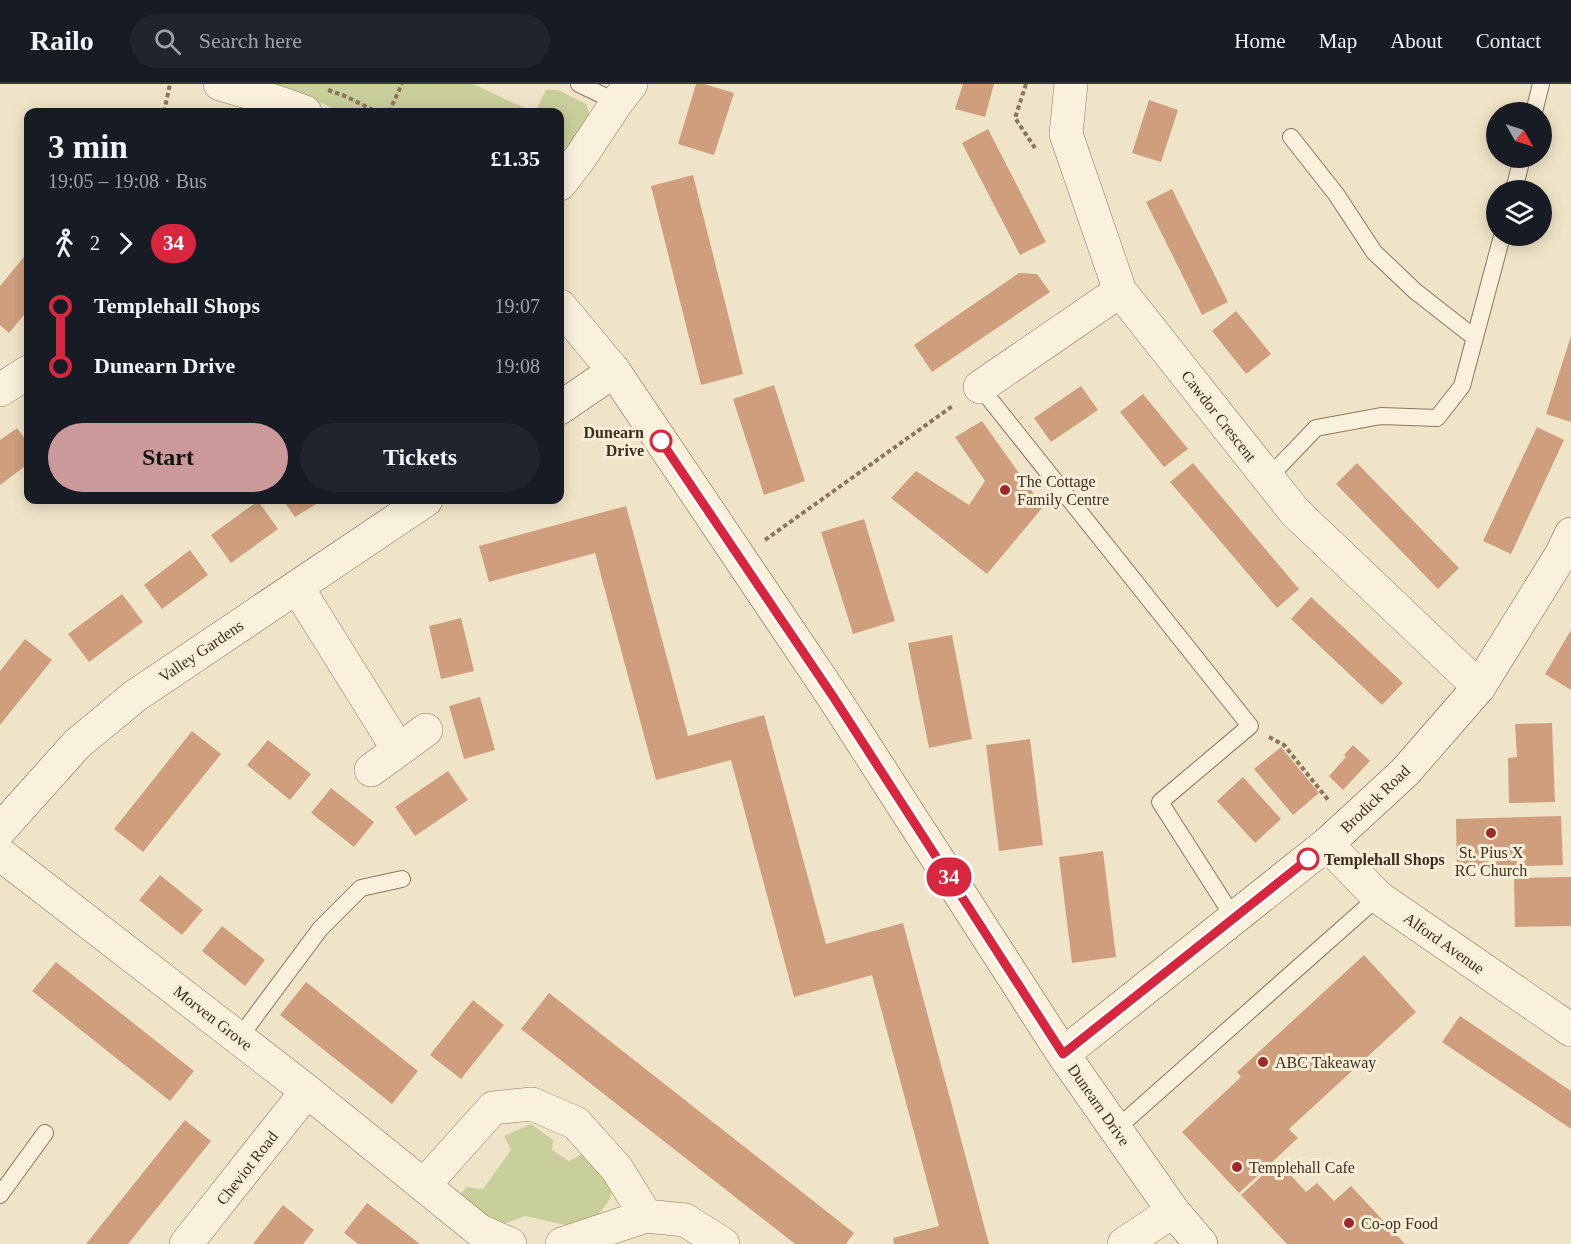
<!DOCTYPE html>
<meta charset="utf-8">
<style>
:root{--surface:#171b24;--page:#20242c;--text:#f1f3f6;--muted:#9ea1a6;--line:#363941;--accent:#cc999b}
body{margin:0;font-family:Georgia,serif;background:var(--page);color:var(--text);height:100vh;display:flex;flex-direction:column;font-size:22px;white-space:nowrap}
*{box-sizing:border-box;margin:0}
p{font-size:20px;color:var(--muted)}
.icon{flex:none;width:33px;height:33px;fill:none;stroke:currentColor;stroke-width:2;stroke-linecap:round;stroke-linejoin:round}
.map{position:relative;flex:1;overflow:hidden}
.details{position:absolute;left:24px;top:24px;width:540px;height:396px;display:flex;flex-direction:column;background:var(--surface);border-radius:12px;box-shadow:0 3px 15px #0003}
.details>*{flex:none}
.badge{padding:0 12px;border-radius:20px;font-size:21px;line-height:39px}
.needle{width:39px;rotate:129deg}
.buttons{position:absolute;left:1486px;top:18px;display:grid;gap:12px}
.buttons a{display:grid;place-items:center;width:66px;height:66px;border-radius:50%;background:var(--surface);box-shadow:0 3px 15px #0003;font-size:30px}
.map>.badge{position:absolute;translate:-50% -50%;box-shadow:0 0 0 3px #fff}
.legs{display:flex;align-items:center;gap:9px;height:66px;padding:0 24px;font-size:20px}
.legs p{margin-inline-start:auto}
.overview{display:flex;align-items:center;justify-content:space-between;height:102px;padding:0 24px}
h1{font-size:33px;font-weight:700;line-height:45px}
.primary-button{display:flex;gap:12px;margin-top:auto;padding:12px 24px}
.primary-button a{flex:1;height:69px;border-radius:36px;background:var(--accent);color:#111;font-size:24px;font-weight:700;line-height:69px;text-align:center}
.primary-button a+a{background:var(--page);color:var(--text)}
ul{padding:0 24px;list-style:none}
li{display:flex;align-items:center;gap:21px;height:60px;font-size:22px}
li i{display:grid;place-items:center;width:9px;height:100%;margin:0 8px;background:currentColor}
li i::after{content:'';width:15px;height:15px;margin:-8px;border:4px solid;border-radius:50%;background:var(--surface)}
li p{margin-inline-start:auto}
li:first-child i{background:linear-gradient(#0000 50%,currentColor 0)}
li:last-child i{background:linear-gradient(currentColor 50%,#0000 0)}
header{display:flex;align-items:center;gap:36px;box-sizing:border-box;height:84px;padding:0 30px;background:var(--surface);border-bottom:2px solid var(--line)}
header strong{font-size:28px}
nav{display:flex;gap:33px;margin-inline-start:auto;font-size:21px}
.search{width:420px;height:54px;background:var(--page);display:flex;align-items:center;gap:15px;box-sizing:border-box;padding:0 21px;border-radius:33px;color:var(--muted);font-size:22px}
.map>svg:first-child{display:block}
.green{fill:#c9cf9b}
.building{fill:#cf9f7d}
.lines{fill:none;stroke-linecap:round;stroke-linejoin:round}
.lane-casing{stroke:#8d765c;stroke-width:18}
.street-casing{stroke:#8d765c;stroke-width:34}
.secondary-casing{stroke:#6f573f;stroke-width:34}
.path{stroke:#8d765c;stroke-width:4;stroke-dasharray:4.5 3;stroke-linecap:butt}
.lane{stroke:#faf1dc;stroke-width:16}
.street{stroke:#faf1dc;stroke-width:33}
.secondary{stroke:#faf1dc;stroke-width:33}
.line-1-casing{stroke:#fff;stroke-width:14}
.line-1{stroke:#d7263d;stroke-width:9}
.stop-1-dot{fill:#fff;stroke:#d7263d;stroke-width:3}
.poi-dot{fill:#9e2a2b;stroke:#f7eed8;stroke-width:2}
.labels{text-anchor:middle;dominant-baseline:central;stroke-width:6;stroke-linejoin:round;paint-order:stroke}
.street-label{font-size:16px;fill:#3d2e20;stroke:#f7eed8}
.stop-label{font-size:16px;font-weight:bold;fill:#3d2e20;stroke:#f7eed8;text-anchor:end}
.poi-label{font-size:16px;fill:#3d2e20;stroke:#f7eed8;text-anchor:start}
</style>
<header>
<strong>Railo</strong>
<div class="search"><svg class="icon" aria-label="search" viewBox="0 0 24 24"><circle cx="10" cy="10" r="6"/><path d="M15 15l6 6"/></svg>Search here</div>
<nav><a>Home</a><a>Map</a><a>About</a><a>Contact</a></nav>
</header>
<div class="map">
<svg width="1571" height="1160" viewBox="0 0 1571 1160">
<rect width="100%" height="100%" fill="#f0e4c8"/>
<path class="green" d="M275,0H473L533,28H341L296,7Z
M546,6H558L586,20L591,34L560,82V28H535Z
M531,1040L553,1056L552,1066L569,1077L588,1067L615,1090L610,1115L588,1146L525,1132L489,1145L456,1114L467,1103L483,1105L511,1066L504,1052Z"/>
<path class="building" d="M696,0H704L734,9L714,71L678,60Z
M963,0H994L985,33L955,25Z
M1149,16L1178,26L1161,78L1132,69Z
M988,45L1046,158L1020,171L962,59Z
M693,91L743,290L701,301L651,102Z
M1172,105L1228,218L1202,231L1146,118Z
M28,168V226L9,249L0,241V202Z
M1019,189L1037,190L1050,208L932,288L914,261Z
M1236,227L1271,270L1246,290L1212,247Z
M1571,252V338L1546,330Z
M774,301L805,397L764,411L733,315Z
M1081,302L1098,326L1051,358L1034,334Z
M1143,310L1188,365L1164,383L1120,328Z
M982,337L1043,423L987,490L891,414L916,387L969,421L985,397L955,353Z
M1537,343L1564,356L1511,470L1483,457Z
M17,344L28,359V380L0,401V356Z
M1193,379L1299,505L1277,524L1170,398Z
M1357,379L1459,484L1438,505L1336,400Z
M283,416H323L295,433Z
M258,417L278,445L231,479L211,451Z
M626,422L688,652L764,631L826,860L903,839L989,1160H894L893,1154L939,1142L872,891L794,913L731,676L656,696L595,469L489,498L479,462Z
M864,435L895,537L853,550L821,448Z
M190,466L208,491L162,525L144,501Z
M122,510L143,538L89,578L68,550Z
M1311,513L1403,599L1382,621L1291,535Z
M461,534L474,587L441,595L429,542Z
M1571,546V606L1545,590Z
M952,551L972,655L929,664L908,559Z
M25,555L52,576L0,641V587Z
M480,613L495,666L464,675L449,622Z
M1552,639L1555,718L1509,719L1508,674L1517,673L1515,640Z
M192,647L221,670L143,768L114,745Z
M1030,655L1043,761L999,767L986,661Z
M268,656L311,690L290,716L247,681Z
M1353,661L1370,677L1343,706L1329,692L1346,673L1344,671Z
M1281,663L1319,709L1293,731L1254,685Z
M448,687L468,716L415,752L395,723Z
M1243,693L1281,735L1255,759L1217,717Z
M331,704L374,738L354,763L311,729Z
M1561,732L1563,781L1457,784L1456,735Z
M1103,767L1116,873L1072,879L1059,773Z
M160,791L203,826L182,851L139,816Z
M1571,793V842L1515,843L1514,794Z
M222,842L265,876L245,902L202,867Z
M1364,871L1416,928L1289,1045L1298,1054L1239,1109L1182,1048L1241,993L1237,988Z
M56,878L194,987L170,1017L32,907Z
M306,898L418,987L392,1020L280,931Z
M549,909L854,1149L846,1160H795L521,945Z
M473,916L504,941L461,995L430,971Z
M1460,932L1571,1007V1045L1442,958Z
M185,1036L211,1057L128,1160H86Z
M1278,1077L1306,1108L1317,1099L1334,1117L1351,1102L1405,1160H1287L1241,1111Z
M367,1119L420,1160H358L344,1149Z
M283,1121L314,1146L303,1160H253Z"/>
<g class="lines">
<g class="lane-casing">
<path id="lane" d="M579,0L617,18
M1534,28L1541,0
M1291,53L1336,110L1374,168L1415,207L1475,254
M1514,106L1522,74
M980,303L1250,642L1160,718L1234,834
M1268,394L1316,344L1381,332L1437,334L1462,302L1502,152
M239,954L320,845L361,804L402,795
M1116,1045L1378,813
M0,1111L45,1049"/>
</g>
<g class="street-casing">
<path id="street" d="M220,0L257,11L305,28
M1071,0L1066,50L1120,207L1295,428L1479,603
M560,100L580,74L617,18L631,0
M560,222L614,287
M980,303L1120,207
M0,306L28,288
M297,503L398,665
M371,686L426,646
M1327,760L1378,813L1571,946
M0,770L307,1007L480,1147L510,1160
M424,1101L493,1024L532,1020L576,1039L617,1085L646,1132
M186,1160L307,1007
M562,1160L646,1132L685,1136L723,1160
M1124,1160L1173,1127"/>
</g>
<g class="secondary-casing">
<path id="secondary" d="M560,324L614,287L834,614L1063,970L1173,1127L1201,1160
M0,746L77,660L135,612L426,416
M1063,970L1327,760L1405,688L1479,603L1561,471L1571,450"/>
</g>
<path class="path" d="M1026,0L1015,34L1035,64
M328,6L345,12L377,28
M164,28L170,0
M389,28L402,0
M765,456L954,321
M1269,653L1284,661L1329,717"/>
<use href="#lane" class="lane"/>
<use href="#street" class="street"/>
<use href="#secondary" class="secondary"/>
</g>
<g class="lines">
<g class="line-1-casing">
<path id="line-1" d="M661,357L834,614L1063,970L1308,775"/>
</g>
<use href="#line-1" class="line-1"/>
</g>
<g class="stop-1-dot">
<circle cx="661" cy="357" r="10"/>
<circle cx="1308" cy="775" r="10"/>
</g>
<g class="poi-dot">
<circle cx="1005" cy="406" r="6"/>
<circle cx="1491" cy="749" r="6"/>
<circle cx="1263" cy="978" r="6"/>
<circle cx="1237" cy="1083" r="6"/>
<circle cx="1349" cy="1139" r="6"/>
</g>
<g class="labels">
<g class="street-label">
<text transform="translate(1219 332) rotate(52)">Cawdor Crescent</text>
<text transform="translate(201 567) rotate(-34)">Valley Gardens</text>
<text transform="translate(1375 715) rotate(-44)">Brodick Road</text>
<text transform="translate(1444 859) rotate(35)">Alford Avenue</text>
<text transform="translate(213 934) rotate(38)">Morven Grove</text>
<text transform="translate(1099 1021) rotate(55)">Dunearn Drive</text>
<text transform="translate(247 1084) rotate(-52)">Cheviot Road</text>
</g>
<g class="stop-label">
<text x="644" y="348">Dunearn<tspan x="644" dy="18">Drive</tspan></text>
<text x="1324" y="775" text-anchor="start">Templehall Shops</text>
</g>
<g class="poi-label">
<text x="1017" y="397">The Cottage<tspan x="1017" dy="18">Family Centre</tspan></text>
<text x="1491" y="768" text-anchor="middle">St. Pius X<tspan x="1491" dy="18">RC Church</tspan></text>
<text x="1275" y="978">ABC Takeaway</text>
<text x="1249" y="1083">Templehall Cafe</text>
<text x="1361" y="1139">Co-op Food</text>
</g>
</g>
</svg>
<div class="buttons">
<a><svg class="needle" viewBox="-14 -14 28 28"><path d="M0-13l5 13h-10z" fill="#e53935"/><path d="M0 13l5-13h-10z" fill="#9ea1a6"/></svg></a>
<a><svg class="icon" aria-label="layers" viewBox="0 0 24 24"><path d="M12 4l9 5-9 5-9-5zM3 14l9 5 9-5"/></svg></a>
</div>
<b class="badge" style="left:949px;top:793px;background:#d7263d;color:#fff">34</b>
<section class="details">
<div class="overview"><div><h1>3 min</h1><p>19:05 – 19:08 · Bus</p></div><b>£1.35</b></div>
<div class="legs"><svg class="icon" aria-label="walk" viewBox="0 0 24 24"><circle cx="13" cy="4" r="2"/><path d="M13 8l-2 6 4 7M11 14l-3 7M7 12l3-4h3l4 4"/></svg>2<svg class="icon" aria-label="forward" viewBox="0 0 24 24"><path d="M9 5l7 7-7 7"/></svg><b class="badge" style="background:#d7263d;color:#fff">34</b></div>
<ul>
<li><i style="color:#d7263d"></i><b>Templehall Shops</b><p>19:07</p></li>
<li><i style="color:#d7263d"></i><b>Dunearn Drive</b><p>19:08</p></li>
</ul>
<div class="primary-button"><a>Start</a><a>Tickets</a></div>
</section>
</div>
